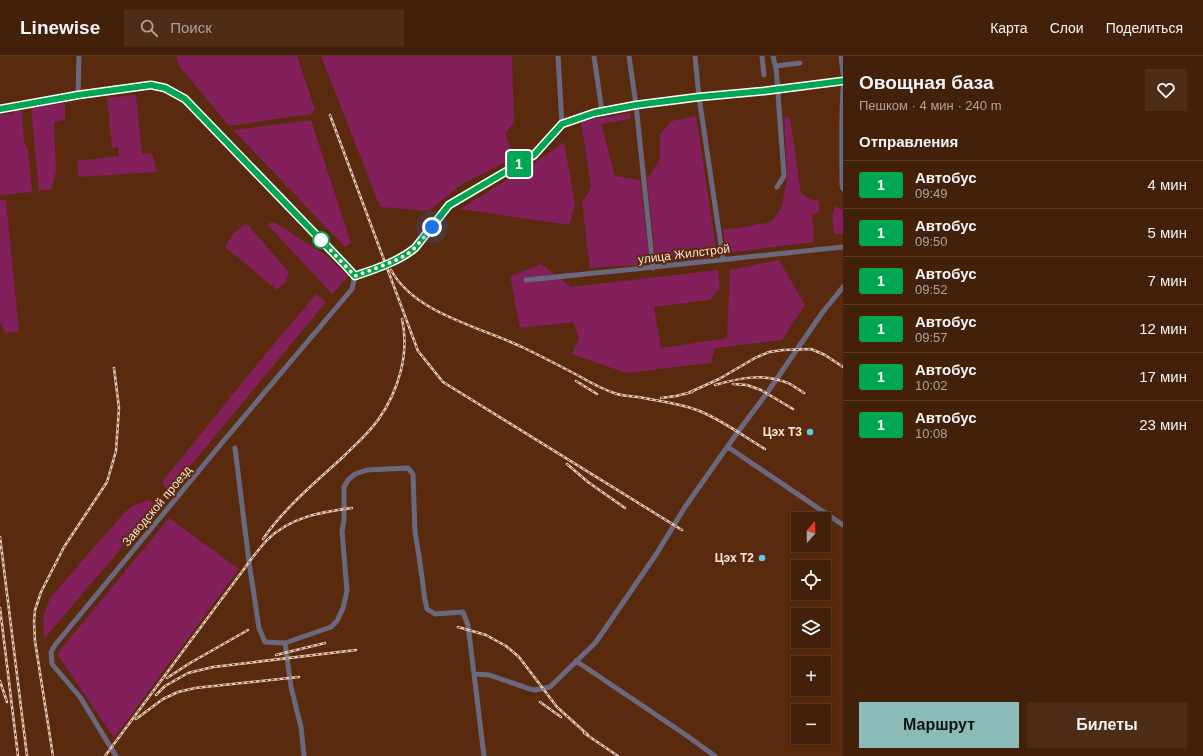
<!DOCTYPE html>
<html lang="ru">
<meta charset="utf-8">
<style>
:root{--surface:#43200a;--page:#4d2d18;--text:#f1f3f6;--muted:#afa39c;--line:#5b3e2b;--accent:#8bbbb9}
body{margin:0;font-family:Arial,sans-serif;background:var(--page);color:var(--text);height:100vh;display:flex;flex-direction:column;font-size:15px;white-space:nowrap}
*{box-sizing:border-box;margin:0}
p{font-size:13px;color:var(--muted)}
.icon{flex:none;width:22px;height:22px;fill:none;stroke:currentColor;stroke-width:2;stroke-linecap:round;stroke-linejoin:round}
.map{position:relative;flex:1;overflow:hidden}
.side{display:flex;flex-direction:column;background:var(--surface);width:360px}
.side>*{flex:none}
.badge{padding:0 8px;border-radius:3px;font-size:14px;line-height:26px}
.needle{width:26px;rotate:20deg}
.tools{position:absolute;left:791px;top:456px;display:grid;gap:8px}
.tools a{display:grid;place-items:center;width:40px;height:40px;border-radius:0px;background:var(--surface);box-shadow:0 2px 6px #0003,0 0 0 1px var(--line);font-size:20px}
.you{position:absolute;width:20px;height:20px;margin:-10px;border:3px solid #fff;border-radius:50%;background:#1a73e8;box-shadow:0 0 0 6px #1a73e833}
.map>.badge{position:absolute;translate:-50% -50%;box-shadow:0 0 0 2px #fff}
h2{padding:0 16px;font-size:15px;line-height:36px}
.round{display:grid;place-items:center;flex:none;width:42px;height:42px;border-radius:0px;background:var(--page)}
.headline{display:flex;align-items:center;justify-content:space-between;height:68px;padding:0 16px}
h1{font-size:19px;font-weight:700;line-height:30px}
.cta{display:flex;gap:8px;margin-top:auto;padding:8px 16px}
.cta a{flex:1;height:46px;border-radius:0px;background:var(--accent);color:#111;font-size:16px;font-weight:700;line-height:46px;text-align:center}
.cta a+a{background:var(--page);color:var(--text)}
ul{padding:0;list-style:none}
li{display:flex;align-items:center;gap:12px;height:48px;padding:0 16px;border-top:1px solid var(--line)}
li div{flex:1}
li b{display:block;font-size:15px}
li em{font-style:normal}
li .badge{min-width:44px;font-weight:700;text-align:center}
header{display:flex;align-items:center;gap:24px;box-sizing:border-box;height:56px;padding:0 20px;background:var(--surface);border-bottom:1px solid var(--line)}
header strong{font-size:19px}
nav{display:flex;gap:22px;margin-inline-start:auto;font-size:14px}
.search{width:280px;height:36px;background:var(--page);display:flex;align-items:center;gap:10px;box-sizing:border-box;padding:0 14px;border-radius:0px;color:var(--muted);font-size:15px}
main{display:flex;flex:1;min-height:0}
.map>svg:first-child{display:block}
.green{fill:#831f5a}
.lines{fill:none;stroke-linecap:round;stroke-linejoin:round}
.minor{stroke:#6a687f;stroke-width:5}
.rail-casing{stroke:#e5caba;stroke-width:2.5}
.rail{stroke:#592a0d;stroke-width:1;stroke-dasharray:3;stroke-linecap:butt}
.line-casing{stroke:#fff;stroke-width:9}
.line{stroke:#00a651;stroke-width:6}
.walk{stroke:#fde5d8;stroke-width:4;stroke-dasharray:0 7.2}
.stop-dot{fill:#fff;stroke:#00a651;stroke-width:2}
.poi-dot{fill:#65c5ee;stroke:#592a0d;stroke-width:1.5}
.labels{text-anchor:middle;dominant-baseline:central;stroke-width:4;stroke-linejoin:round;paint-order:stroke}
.street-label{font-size:12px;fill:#fde5d8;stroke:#592a0d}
.poi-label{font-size:12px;font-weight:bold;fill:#fde5d8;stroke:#592a0d;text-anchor:end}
</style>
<header>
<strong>Linewise</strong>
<div class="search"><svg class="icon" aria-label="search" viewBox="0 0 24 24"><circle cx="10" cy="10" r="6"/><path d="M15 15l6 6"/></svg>Поиск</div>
<nav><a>Карта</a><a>Слои</a><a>Поделиться</a></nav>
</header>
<main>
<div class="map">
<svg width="843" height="700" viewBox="0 0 843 700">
<rect width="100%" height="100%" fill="#592a0d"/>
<path class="green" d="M176,0H297L315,53L311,58L229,70L180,11Z
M321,0H512L514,67L505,77L514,102L462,128L429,155L380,151Z
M136,39L142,98L152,97L157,116L79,121L77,105L119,100L118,91L112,92L107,42Z
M65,47V64L54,66L56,115L52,133L39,135L31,52Z
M14,55H22L24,86L28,94L32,136L0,139V59L12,58Z
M631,57L630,63L601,68L615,120L640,124L650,208L590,212L582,147L591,132L581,65Z
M696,60L716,192L713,201L656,207L647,123L660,103V78L672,65Z
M784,61L790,62L801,137L812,144L819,145V156L812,159L814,186L726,197L723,173L738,172L771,166L781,152L787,124Z
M311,64L351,187L345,191L233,74Z
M564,86L575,149L569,169L460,153L534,107Z
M0,144H6L19,275L5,277L0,266Z
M835,150L843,154V178H834L832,160Z
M274,166L324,198L348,220L332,238L267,168Z
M246,167L289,216L286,226L277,234L225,191L233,178Z
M779,204L805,249L782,284L715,292L711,307L626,317L572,298L579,282L573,266L520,272L510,220L541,208L571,231L718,214L720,232L710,244L654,251L661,292L727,282L730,214Z
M316,238L326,246L168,437L162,426L258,307Z
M148,444L157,450L44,583L43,561L50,542L123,458L132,450Z
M169,462L239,513L114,682L57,598Z"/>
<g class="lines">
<path class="minor" d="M558,0L562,68
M594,0L602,56
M629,0L636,49L653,212
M695,0L699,41L723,203
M762,0L764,19
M773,0L776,13
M841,0L843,18
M843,32C841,65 842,97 842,129L843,133
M78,39L79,0
M0,53L78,39L151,29L165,32L185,43L346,210L355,220
M777,131L784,120L776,10L800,7
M355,220C375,212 398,206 415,192L449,149L534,99L562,68L594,57L636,49L699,41L764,35L843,25
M526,224C632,214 737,202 843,191
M728,391L843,469
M235,392L249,506L259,572L265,586L285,587L331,571L337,565L343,552L347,535L342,475L344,464V431L348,424L355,418L367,414L408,412L413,418L415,476L419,500L425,544L427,553L435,558L463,556L468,569L484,700
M285,587L291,631L301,671L304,700
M576,605L683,677L715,700
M475,618L489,619L530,633L535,634L550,631L596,586L657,497L685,451L737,377L767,337L822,257L843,231
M116,700L80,641L52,608L51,596L55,589L221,388L352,233L355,220"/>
<g class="rail-casing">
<path id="rail" d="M330,59L418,295L443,326L682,474
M391,214C415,258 481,271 522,291C541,300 560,310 579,320C591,327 604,334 617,338C624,340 631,340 638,341C658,345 678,347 697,354C721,363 743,380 765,393
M576,325L597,338
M733,328L747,329L761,334L793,353
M715,329C739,322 764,317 788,327C794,330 799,334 804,337
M686,338L719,323L755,302L769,296L783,294L811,293L825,299L843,311
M661,342L676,340L692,336
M567,408L588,426L625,452
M0,481L27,700
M263,483C285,451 316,426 344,400C356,388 368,378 378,364C398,336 410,298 402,263
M0,552L18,700
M458,571L486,579L506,590L519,601L557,651L588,679
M276,599L325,587
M167,622L190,607L248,574
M0,625L7,646
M156,639L165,630L188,617L213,611L356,594
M540,646L561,661
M136,663L163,643L178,636L195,632L299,621
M584,677L618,700
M53,700L35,585L34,566L35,554L41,536L64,491L107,426L116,395L119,352L114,312
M105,700L244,513C251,503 259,493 267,484C290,461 321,456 352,452"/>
</g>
<use href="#rail" class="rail"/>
</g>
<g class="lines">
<g class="line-casing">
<path id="line" d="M0,53L78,39L151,29L165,32L185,43L346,210L355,220C375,213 398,206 415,192L449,149L534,99L562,68L594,57L636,49L699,41L764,35L843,25"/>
</g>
<use href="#line" class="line"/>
<path class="walk" d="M321,184L355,220C370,214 396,206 409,197C418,190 425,179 432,171"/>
</g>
<circle class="stop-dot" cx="321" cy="184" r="8"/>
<g class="poi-dot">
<circle cx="810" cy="376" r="4"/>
<circle cx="762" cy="502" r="4"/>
</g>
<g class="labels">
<g class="street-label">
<text transform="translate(684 198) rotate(-7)">улица Жилстрой</text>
<text transform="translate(157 450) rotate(-50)">Заводской проезд</text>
</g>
<g class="poi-label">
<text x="802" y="376">Цэх Т3</text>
<text x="754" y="502">Цэх Т2</text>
</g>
</g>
</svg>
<div class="tools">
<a><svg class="needle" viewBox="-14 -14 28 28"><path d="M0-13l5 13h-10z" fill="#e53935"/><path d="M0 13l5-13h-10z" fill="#afa39c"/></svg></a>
<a><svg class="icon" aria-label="locate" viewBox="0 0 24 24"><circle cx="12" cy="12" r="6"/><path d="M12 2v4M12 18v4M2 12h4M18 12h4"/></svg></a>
<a><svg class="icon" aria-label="layers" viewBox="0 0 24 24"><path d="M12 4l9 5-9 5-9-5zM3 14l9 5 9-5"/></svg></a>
<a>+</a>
<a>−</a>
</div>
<div class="you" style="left:432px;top:171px"></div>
<b class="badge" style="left:519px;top:108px;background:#00a651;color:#fff">1</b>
</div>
<section class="side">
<div class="headline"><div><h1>Овощная база</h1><p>Пешком · 4 мин · 240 m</p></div><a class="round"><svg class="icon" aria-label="heart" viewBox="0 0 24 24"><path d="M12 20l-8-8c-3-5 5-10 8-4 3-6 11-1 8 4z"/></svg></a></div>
<h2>Отправления</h2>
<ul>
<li><span class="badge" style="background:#00a651;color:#fff">1</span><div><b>Автобус</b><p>09:49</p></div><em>4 мин</em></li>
<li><span class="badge" style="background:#00a651;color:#fff">1</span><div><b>Автобус</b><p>09:50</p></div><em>5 мин</em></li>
<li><span class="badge" style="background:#00a651;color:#fff">1</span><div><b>Автобус</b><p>09:52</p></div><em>7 мин</em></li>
<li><span class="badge" style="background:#00a651;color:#fff">1</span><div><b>Автобус</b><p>09:57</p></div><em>12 мин</em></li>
<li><span class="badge" style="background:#00a651;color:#fff">1</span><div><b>Автобус</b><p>10:02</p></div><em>17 мин</em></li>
<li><span class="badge" style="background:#00a651;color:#fff">1</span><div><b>Автобус</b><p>10:08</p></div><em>23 мин</em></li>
</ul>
<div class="cta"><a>Маршрут</a><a>Билеты</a></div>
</section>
</main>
